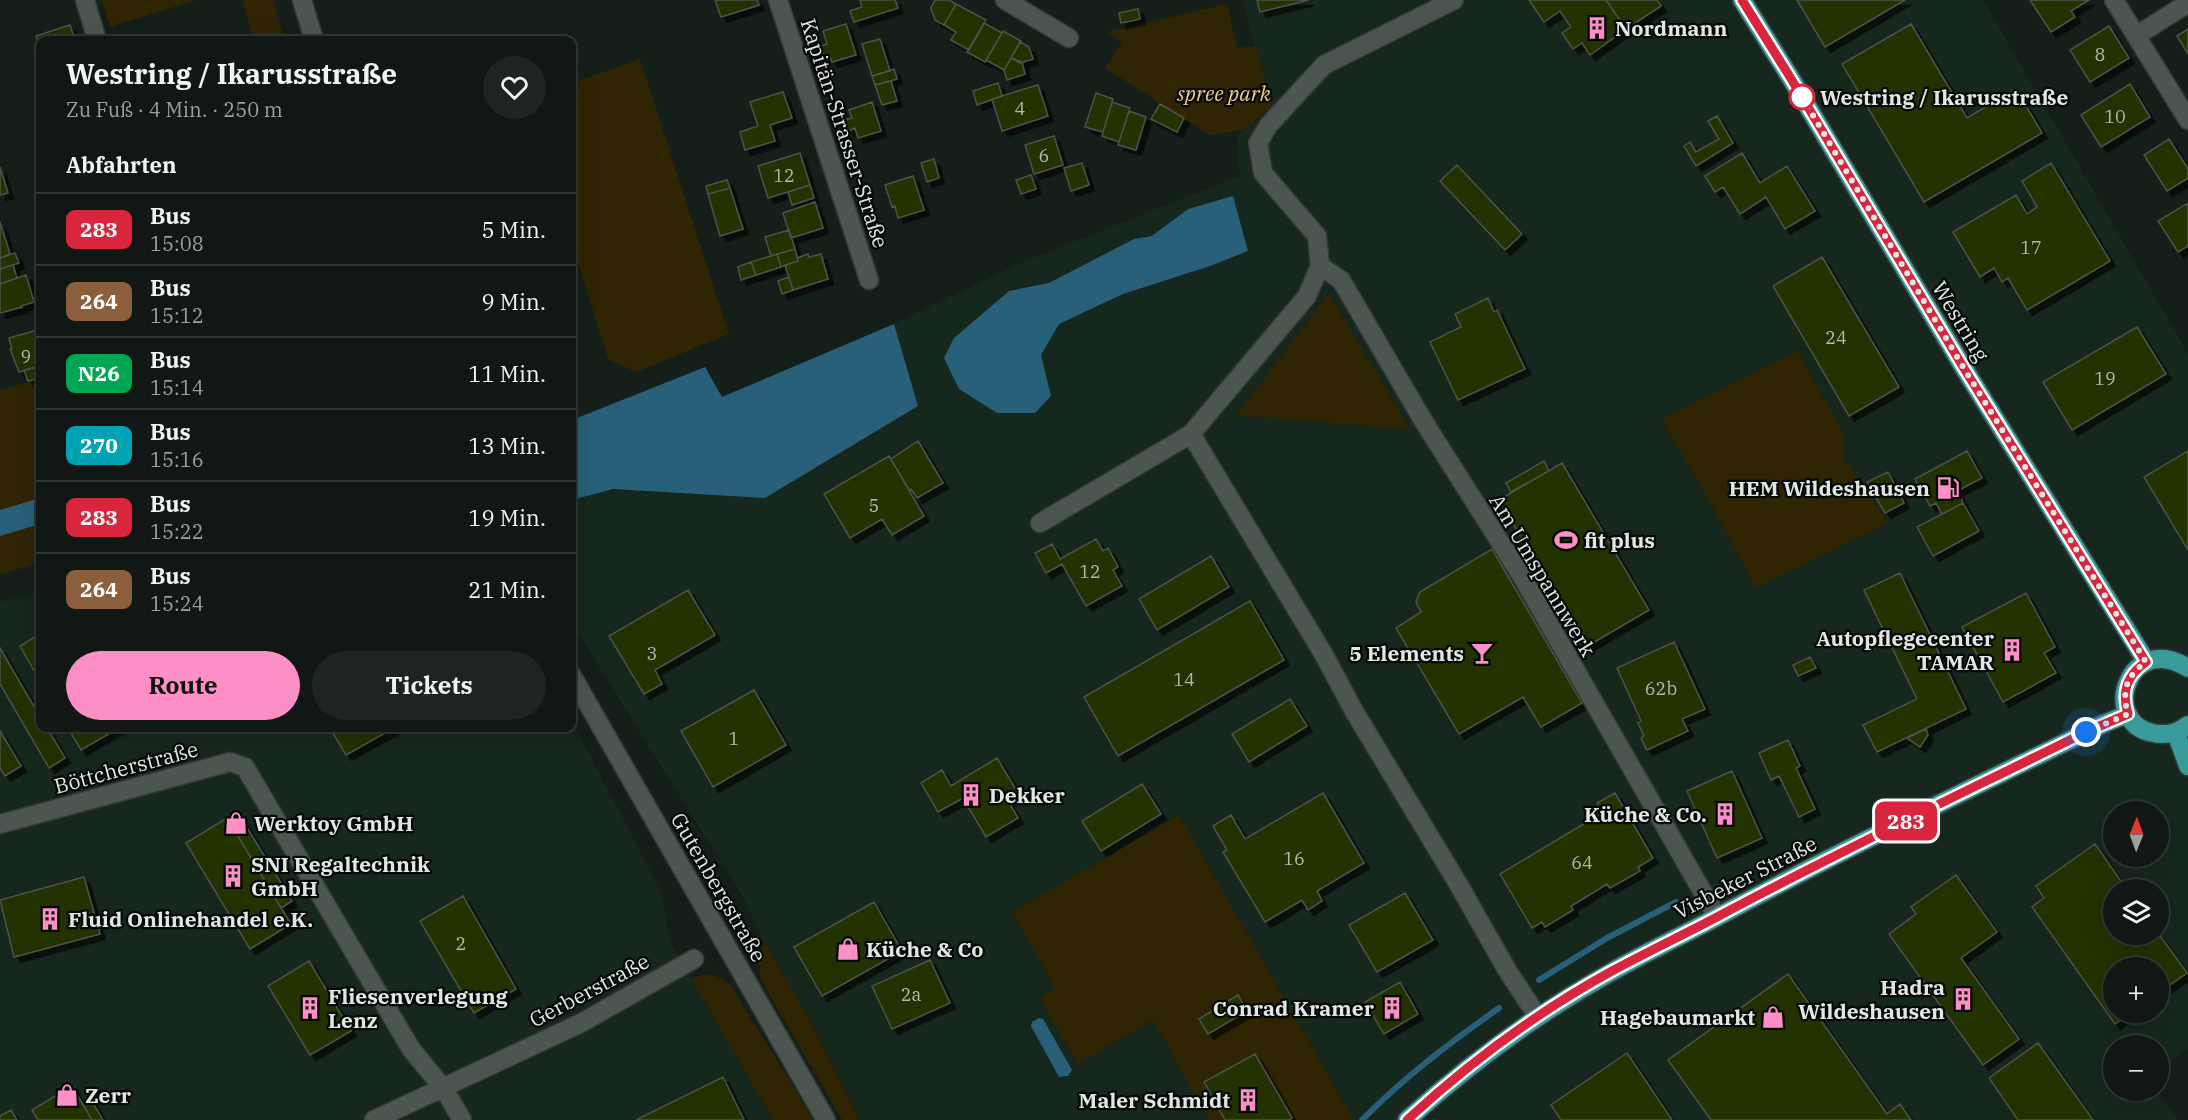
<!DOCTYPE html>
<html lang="de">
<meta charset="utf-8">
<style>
:root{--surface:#101714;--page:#1e2422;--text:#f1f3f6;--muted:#9c9fa0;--line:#303634;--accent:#fb8fc6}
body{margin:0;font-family:"IBM Plex Serif",serif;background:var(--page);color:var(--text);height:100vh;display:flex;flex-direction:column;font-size:22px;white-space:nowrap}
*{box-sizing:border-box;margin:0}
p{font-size:20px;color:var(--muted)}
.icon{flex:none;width:33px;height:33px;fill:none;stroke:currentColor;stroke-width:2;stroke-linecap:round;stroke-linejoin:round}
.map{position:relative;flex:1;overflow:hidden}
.drawer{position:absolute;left:36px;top:36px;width:540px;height:696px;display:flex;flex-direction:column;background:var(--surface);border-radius:12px;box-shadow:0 6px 24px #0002,0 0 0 2px var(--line)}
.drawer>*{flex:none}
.badge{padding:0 12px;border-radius:9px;font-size:21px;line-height:39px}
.needle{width:39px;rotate:1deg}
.controls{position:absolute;left:2103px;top:801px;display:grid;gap:12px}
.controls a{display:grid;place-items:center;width:66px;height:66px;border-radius:50%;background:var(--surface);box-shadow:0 6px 24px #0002,0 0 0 2px var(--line);font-size:30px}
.you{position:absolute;width:30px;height:30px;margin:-15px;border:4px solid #fff;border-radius:50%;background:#1a73e8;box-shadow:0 0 0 9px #1a73e833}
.map>.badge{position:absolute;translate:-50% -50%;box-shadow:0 0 0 3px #fff}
h2{padding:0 30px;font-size:22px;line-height:54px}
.round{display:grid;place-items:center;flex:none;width:63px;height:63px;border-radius:32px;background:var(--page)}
.head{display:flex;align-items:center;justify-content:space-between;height:102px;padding:0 30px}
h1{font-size:28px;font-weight:700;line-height:45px}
.primary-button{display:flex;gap:12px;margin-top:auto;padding:12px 30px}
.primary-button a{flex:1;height:69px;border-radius:36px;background:var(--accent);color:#111;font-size:24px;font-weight:700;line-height:69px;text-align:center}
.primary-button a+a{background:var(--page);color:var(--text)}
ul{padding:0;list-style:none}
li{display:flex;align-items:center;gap:18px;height:72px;padding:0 30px;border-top:2px solid var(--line)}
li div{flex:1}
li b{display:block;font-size:22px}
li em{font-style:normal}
li .badge{min-width:66px;font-weight:700;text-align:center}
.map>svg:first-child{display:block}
.built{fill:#16271e;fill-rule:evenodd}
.green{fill:#2f2503}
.water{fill:#28607a}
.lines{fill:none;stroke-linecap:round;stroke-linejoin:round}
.stream{stroke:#28607a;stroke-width:6}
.building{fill:#203102;stroke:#4e5248;stroke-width:1.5;filter:url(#shadow)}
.minor-casing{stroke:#333a36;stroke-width:21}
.major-casing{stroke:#333a36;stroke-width:21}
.minor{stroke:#4a564f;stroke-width:18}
.major{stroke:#389a99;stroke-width:18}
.line-casing{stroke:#fff;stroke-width:14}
.line{stroke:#d7263d;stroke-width:9}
.walk{stroke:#e1e8e4;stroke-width:6;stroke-dasharray:0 10.8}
.stop-dot{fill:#fff;stroke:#d7263d;stroke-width:3}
.labels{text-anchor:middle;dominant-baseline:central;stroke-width:4.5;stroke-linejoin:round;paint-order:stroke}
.number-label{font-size:18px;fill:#b1baac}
.poi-label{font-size:21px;font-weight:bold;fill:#e1e8e4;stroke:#040806;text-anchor:start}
.park-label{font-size:21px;font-style:italic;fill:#e9d183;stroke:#040806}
.stop-label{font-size:21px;font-weight:bold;fill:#e1e8e4;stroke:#040806;text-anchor:start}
.street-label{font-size:21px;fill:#e1e8e4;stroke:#040806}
</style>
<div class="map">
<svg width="2188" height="1120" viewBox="0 0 2188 1120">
<defs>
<filter id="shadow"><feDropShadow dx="5.5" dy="5.5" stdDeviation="0" flood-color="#0009"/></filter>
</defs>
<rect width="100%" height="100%" fill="#151f1a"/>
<path class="built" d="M1242,0H1983L2188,354V1049L2159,1068L2158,1046H2114V1090L2158,1091L2178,1120H1354L1178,815L1012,913L1055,988L1040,998L1079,1065L1154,1020L1209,1120H860L808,1016L764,942L745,900L572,623V500L613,489L765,498L918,406L894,324L1025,261L1240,176L1237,136L1272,106ZM2114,812H2158V856H2114ZM2114,890H2158V934H2114ZM2114,968H2158V1012H2114Z
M40,592V728H572V721L661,892L670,941L773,1120H0V602Z"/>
<path class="green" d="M102,0H196L110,27Z
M243,0H273L284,40H253Z
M1227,4L1237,48L1256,46L1272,106L1245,129L1210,135L1105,68L1122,43L1107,32Z
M640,59L729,334L636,372L608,359L572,243V83Z
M1329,294L1410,429L1236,415Z
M1797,351L1843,432V457L1889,523L1755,588L1712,505L1661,419Z
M40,379V563L0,574V390Z
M1179,815L1354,1120H1209L1153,1020L1078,1065L1040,998L1055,988L1012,912Z
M764,942L808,1016L860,1120H842L760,978L759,956Z
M712,974L729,983L814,1120H773L691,978Z"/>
<path class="water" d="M1233,196L1248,251L1210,266L1123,294L1059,324L1041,355L1051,396L1035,413H997L959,389L944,358L954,338L1009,291L1049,283L1134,239L1152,236L1188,209Z
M894,324L918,406L765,498L613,489L572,500V420L705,367L722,397Z
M40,498V524L0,536V510Z
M1039,1018L1043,1019L1072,1070L1068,1076L1059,1077L1031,1026L1032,1022Z"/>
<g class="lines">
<path class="stream" d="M1539,980L1607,938L1676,902
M1362,1120C1403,1078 1451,1042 1499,1008"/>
</g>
<path class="building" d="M715,0H757L759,5L721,17Z
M860,0H895L898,8L854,22L850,11L862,7Z
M935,0H949L956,4L944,25L935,20L931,8Z
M1257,0H1309L1260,12Z
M1529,0H1606L1626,29L1590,55L1582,43L1573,49L1562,33L1571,27L1560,11L1544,22Z
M1606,0H1657L1661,6L1626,29Z
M1797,0H1905L1825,47Z
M2030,0H2089L2071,11L2075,17L2051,32Z
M956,4L986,20L969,50L951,40L956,32L944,25Z
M1138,9L1140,19L1121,23L1119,13Z
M984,23L1002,33L985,62L967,52Z
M846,24L856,55L832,62L830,56L824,57L821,46L827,44L823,31Z
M1911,24L1967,118L2016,89L2042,133L1924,202L1842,64Z
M70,25L75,40H40V49L36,36Z
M2109,26L2129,58L2090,82L2070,50Z
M2188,29V54L2177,36Z
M1003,31L1021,41L1004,70L986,60Z
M880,39L890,71L872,76L862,44Z
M1020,42L1029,47L1033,59L1020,63L1011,58Z
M1011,58L1022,62L1025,74L1007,80L1004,70Z
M894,69L897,79L875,85L872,76Z
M891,81L897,101L882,105L875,85Z
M998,83L1002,96L977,105L973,91Z
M2130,84L2150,117L2101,147L2081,115Z
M1038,85L1048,116L1002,131L992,99Z
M783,92L792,118L770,125L775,141L745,150L740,132L758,126L750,102Z
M1096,93L1113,99L1103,132L1085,127Z
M872,102L881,131L858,138L855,128L848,131L845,120L852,118L849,110Z
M1112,102L1130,108L1119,142L1102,136Z
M1160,104L1184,118L1177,132L1151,119Z
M1129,111L1146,117L1136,150L1118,145Z
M1717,116L1733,143L1696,166L1684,146L1690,142L1696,152L1719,139L1708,121Z
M1054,136L1063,165L1034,174L1025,145Z
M2169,139L2188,169V178L2167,191L2144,155Z
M800,153L810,185L768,198L758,166Z
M1742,153L1760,183L1787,166L1815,211L1785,229L1766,197L1740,214L1723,187L1715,192L1705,176Z
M934,159L939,178L927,182L921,163Z
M1082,163L1089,185L1071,191L1064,168Z
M2051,163L2110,261L2027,310L2008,278L2002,282L1994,268L1980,277L1953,232L2016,195L2027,214L2037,207L2022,181Z
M1457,165L1522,234L1505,250L1440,181Z
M0,167L8,193L0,195Z
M1031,175L1036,189L1021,194L1016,180Z
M913,176L924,210L898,218L895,206L892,207L885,185Z
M727,180L730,188L708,194L706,186Z
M810,185L814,198L792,205L788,192Z
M730,188L743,229L720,236L708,194Z
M815,202L823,228L791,238L783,213Z
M2188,203V246L2178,252L2158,221Z
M0,222L10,254L0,258Z
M789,230L795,249L771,256L765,237Z
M795,249L798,261L781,267L777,254Z
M15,253L19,263L0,269V258Z
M777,254L781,267L756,275L751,262Z
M808,254L809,257L821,254L828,279L793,290L785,265L798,261L797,258Z
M1822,257L1899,387L1849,416L1773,286Z
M751,262L756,275L741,280L738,267Z
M13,265L17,278L0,284V269Z
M26,275L34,302L21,306L22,307L0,313V284Z
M789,277L793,290L782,294L778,281Z
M1488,298L1494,312L1497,310L1525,369L1458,400L1430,342L1461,327L1455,314Z
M2137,327L2166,374L2072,430L2043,382Z
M37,330L40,344V366L19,372L10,349H12L9,338Z
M40,366V378L28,381L24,370Z
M918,441L943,483L917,498L911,489L909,490L891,459Z
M1967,451L1982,478L1957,491L1963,503L1942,514L1936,503L1930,506L1915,479Z
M2188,451V550L2144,477Z
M889,456L924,516L892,535L882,519L850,538L824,494Z
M1544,461L1549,471L1511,492L1506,483Z
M1562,463L1649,610L1586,647L1499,500Z
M1888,472L1904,503L1885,513L1867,482Z
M1963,503L1979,531L1933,556L1917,527Z
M1096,539L1103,551L1108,548L1118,567L1113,570L1122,586L1086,606L1062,564L1046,573L1035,553L1052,544L1060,559Z
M1492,549L1582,703L1541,727L1523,697L1459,734L1396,628L1421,612L1416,602L1420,592Z
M1211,556L1229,587L1157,630L1139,599Z
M1900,573L1966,709L1877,752L1863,725L1917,699L1864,590Z
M688,590L715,635L655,670L662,684L644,694L609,636Z
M2026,593L2055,647L2044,653L2056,673L2003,702L1962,627Z
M1250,601L1284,660L1118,756L1084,697Z
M40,634V681L20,646Z
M1674,642L1705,709L1682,719L1688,731L1647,750L1641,738L1644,736L1638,723L1641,721L1617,668Z
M0,648L40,717V728H47L65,758L49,768L0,684Z
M1810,657L1816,668L1798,676L1793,665Z
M754,690L786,745L713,787L681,731Z
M1290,699L1307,726L1249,762L1232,734Z
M68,728H119L81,750Z
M330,728H394L346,755Z
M1926,729L1928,735L1920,747L1907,738Z
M0,731L21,766L5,776L0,768Z
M1788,740L1800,766L1796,768L1815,809L1799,817L1779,776L1771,780L1759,753Z
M997,758L1018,793L1007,799L1018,818L986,837L963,798L938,812L921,783L942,770L951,786Z
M1732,771L1762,838L1717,858L1687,791Z
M1142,784L1161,814L1101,851L1082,821Z
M1323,793L1364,863L1317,891L1322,901L1308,910L1302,900L1265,922L1223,852L1227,850L1213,826L1231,815L1245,839Z
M1615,793L1653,858L1638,867L1640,871L1610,888L1607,884L1571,906L1573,910L1545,927L1542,922L1532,928L1500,874L1602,813L1597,803Z
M238,813L292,901L281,908L227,818Z
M227,818L291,924L250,949L186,843Z
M2095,844L2127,890H2114V934L2158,933L2187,973L2158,993V968H2114V1012H2131L2115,1024L2032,907L2044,898L2036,886Z
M1956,875L1997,932L1961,958L2019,1039L1983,1065L1889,934L1916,914L1911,907Z
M84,877L100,934L14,957L0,900Z
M1405,893L1433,940L1377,972L1349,925Z
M463,896L516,989L474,1013L420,921Z
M874,902L902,951L822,996L794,947Z
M930,960L950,1003L892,1029L872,986Z
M309,961L351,1031L310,1055L268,986Z
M1788,974L1887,1114L1900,1104L1911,1120H1711L1668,1060Z
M1400,982L1418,1014L1384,1034L1365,1002Z
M1238,995L1247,1011L1208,1034L1199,1019Z
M2038,1043L2093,1120H2018L1989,1078Z
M1627,1053L1672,1120H1561L1551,1105Z
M1255,1054L1292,1118L1289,1120H1225L1204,1082Z
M723,1077L744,1120H636Z
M72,1086L92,1120H38L32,1110Z
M91,1100L103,1120H92L83,1105Z
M11,1110L17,1120H0V1116Z"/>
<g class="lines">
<g class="minor-casing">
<path id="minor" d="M85,0L97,40
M302,0L314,40
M778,0L869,280
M1005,0L1069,38
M1454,0L1324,65L1268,126L1258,143L1263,173L1317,236L1320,266L1307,296L1191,434L1324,655L1354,711L1460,887L1507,970L1538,1017
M2114,0L2188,120
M2136,36L2188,3
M1320,266L1341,280L1424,422L1521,575L1717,917
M1040,523L1191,434
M572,676L826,1120
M0,824L230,762L245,767L411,1049L444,1089L462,1120
M374,1120L581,1023L694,959"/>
</g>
<g class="major-casing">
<path id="major" d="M1742,0L1790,77L1965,370L2146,661
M2188,668C2128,630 2099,723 2153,733C2167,736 2177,733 2188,725
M2176,733L2188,766
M1407,1120C1470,1063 1539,1012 1613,971C1647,952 1683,935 1717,917C1844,849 1974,787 2103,724L2128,714"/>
</g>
<use href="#minor" class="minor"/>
<use href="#major" class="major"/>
</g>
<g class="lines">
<g class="line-casing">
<path id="line" d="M1407,1120C1469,1063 1539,1011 1612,971C1647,952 1683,935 1717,917C1838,852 1963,793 2086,732L2128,714C2121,691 2127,675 2146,662L1965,370L1790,77L1742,0"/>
</g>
<use href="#line" class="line"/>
<path class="walk" d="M1802,97L1965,370L2146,662C2127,675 2121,691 2128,714L2086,732"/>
</g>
<defs>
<g id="building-bare" transform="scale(1.8)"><path d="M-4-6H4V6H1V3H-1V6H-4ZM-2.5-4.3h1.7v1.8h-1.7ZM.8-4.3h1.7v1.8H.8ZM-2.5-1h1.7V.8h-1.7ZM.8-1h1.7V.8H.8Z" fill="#fb8fc6" stroke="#040806" stroke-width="2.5" paint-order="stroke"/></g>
<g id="fuel-bare" transform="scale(1.8)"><path d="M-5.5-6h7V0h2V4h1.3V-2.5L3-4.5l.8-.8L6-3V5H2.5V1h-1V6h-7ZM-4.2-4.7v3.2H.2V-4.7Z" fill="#fb8fc6" stroke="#040806" stroke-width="2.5" paint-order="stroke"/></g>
<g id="stadium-bare" transform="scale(1.8)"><path d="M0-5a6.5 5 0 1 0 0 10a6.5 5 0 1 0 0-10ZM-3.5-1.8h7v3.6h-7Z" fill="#fb8fc6" stroke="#040806" stroke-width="2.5" paint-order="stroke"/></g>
<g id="bar-bare" transform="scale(1.8)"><path d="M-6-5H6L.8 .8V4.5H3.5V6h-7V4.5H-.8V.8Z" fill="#fb8fc6" stroke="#040806" stroke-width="2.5" paint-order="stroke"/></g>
<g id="shop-bare" transform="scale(1.8)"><path d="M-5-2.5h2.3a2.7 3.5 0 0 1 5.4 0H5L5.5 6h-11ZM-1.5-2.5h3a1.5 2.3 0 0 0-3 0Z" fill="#fb8fc6" stroke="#040806" stroke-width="2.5" paint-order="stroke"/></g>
</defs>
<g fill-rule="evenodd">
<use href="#building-bare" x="1597" y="28"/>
<use href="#fuel-bare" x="1948" y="488"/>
<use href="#stadium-bare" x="1566" y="540"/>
<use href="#building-bare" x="2012" y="650"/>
<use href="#bar-bare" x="1482" y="653"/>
<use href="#building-bare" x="971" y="795"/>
<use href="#building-bare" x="1725" y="814"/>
<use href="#shop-bare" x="236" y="823"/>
<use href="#building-bare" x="233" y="876"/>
<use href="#building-bare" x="50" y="919"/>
<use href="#shop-bare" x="848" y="949"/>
<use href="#building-bare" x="1963" y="999"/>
<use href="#building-bare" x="310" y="1008"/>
<use href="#building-bare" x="1392" y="1008"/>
<use href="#shop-bare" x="1773" y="1017"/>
<use href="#shop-bare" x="67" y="1095"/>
<use href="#building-bare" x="1248" y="1100"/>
</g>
<circle class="stop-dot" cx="1802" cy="97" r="12"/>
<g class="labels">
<g class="number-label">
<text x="2100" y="54">8</text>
<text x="1020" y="108">4</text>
<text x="2115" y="116">10</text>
<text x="1044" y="155">6</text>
<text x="784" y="175">12</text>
<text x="2031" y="247">17</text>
<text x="1836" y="337">24</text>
<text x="26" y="356">9</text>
<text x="2105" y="378">19</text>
<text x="874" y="505">5</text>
<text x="1090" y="571">12</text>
<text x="652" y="653">3</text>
<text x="1184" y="679">14</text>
<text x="1661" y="688">62b</text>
<text x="734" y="738">1</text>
<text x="1294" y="858">16</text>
<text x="1582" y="862">64</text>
<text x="461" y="943">2</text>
<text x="911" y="994">2a</text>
</g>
<g class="poi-label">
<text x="1615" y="28">Nordmann</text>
<text x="1930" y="488" text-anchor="end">HEM Wildeshausen</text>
<text x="1584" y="540">fit plus</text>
<text x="1994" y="638" text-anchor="end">Autopflegecenter<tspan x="1994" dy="24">TAMAR</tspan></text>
<text x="1464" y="653" text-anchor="end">5 Elements</text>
<text x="989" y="795">Dekker</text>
<text x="1707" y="814" text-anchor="end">Küche &amp; Co.</text>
<text x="254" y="823">Werktoy GmbH</text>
<text x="251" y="864">SNI Regaltechnik<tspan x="251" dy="24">GmbH</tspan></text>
<text x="68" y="919">Fluid Onlinehandel e.K.</text>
<text x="866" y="949">Küche &amp; Co</text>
<text x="1945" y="987" text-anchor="end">Hadra<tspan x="1945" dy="24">Wildeshausen</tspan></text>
<text x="328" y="996">Fliesenverlegung<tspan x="328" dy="24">Lenz</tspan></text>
<text x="1374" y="1008" text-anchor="end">Conrad Kramer</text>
<text x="1755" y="1017" text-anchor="end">Hagebaumarkt</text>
<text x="85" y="1095">Zerr</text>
<text x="1230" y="1100" text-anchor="end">Maler Schmidt</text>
</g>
<g class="park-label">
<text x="1224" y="93">spree park</text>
</g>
<g class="stop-label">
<text x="1820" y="97">Westring / Ikarusstraße</text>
</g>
<g class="street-label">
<text transform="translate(845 133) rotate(72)">Kapitän-Strasser-Straße</text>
<text transform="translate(1961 321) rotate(59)">Westring</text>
<text transform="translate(1543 575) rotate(59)">Am Umspannwerk</text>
<text transform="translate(126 767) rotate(-15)">Böttcherstraße</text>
<text transform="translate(1745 877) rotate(-27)">Visbeker Straße</text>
<text transform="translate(719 887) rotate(60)">Gutenbergstraße</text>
<text transform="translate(589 990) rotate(-28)">Gerberstraße</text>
</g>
</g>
</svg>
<div class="controls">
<a><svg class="needle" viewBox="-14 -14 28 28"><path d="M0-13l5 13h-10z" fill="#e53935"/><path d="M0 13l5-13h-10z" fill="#9c9fa0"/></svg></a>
<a><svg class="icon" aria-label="layers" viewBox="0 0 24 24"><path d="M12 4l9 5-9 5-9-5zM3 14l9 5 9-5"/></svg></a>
<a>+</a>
<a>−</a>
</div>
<div class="you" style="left:2086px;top:732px"></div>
<b class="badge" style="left:1906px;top:821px;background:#d7263d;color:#fff">283</b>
<section class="drawer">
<div class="head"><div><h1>Westring / Ikarusstraße</h1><p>Zu Fuß · 4 Min. · 250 m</p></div><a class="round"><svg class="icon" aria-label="heart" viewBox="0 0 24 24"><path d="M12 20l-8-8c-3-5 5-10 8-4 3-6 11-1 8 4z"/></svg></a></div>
<h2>Abfahrten</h2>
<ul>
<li><span class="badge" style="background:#d7263d;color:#fff">283</span><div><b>Bus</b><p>15:08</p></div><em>5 Min.</em></li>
<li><span class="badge" style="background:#8b5e3c;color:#fff">264</span><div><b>Bus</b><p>15:12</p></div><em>9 Min.</em></li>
<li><span class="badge" style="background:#00a651;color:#fff">N26</span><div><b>Bus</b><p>15:14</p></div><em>11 Min.</em></li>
<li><span class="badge" style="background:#00a3b4;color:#fff">270</span><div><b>Bus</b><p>15:16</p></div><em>13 Min.</em></li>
<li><span class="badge" style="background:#d7263d;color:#fff">283</span><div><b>Bus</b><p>15:22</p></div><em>19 Min.</em></li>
<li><span class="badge" style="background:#8b5e3c;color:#fff">264</span><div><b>Bus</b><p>15:24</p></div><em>21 Min.</em></li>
</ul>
<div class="primary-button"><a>Route</a><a>Tickets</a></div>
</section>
</div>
